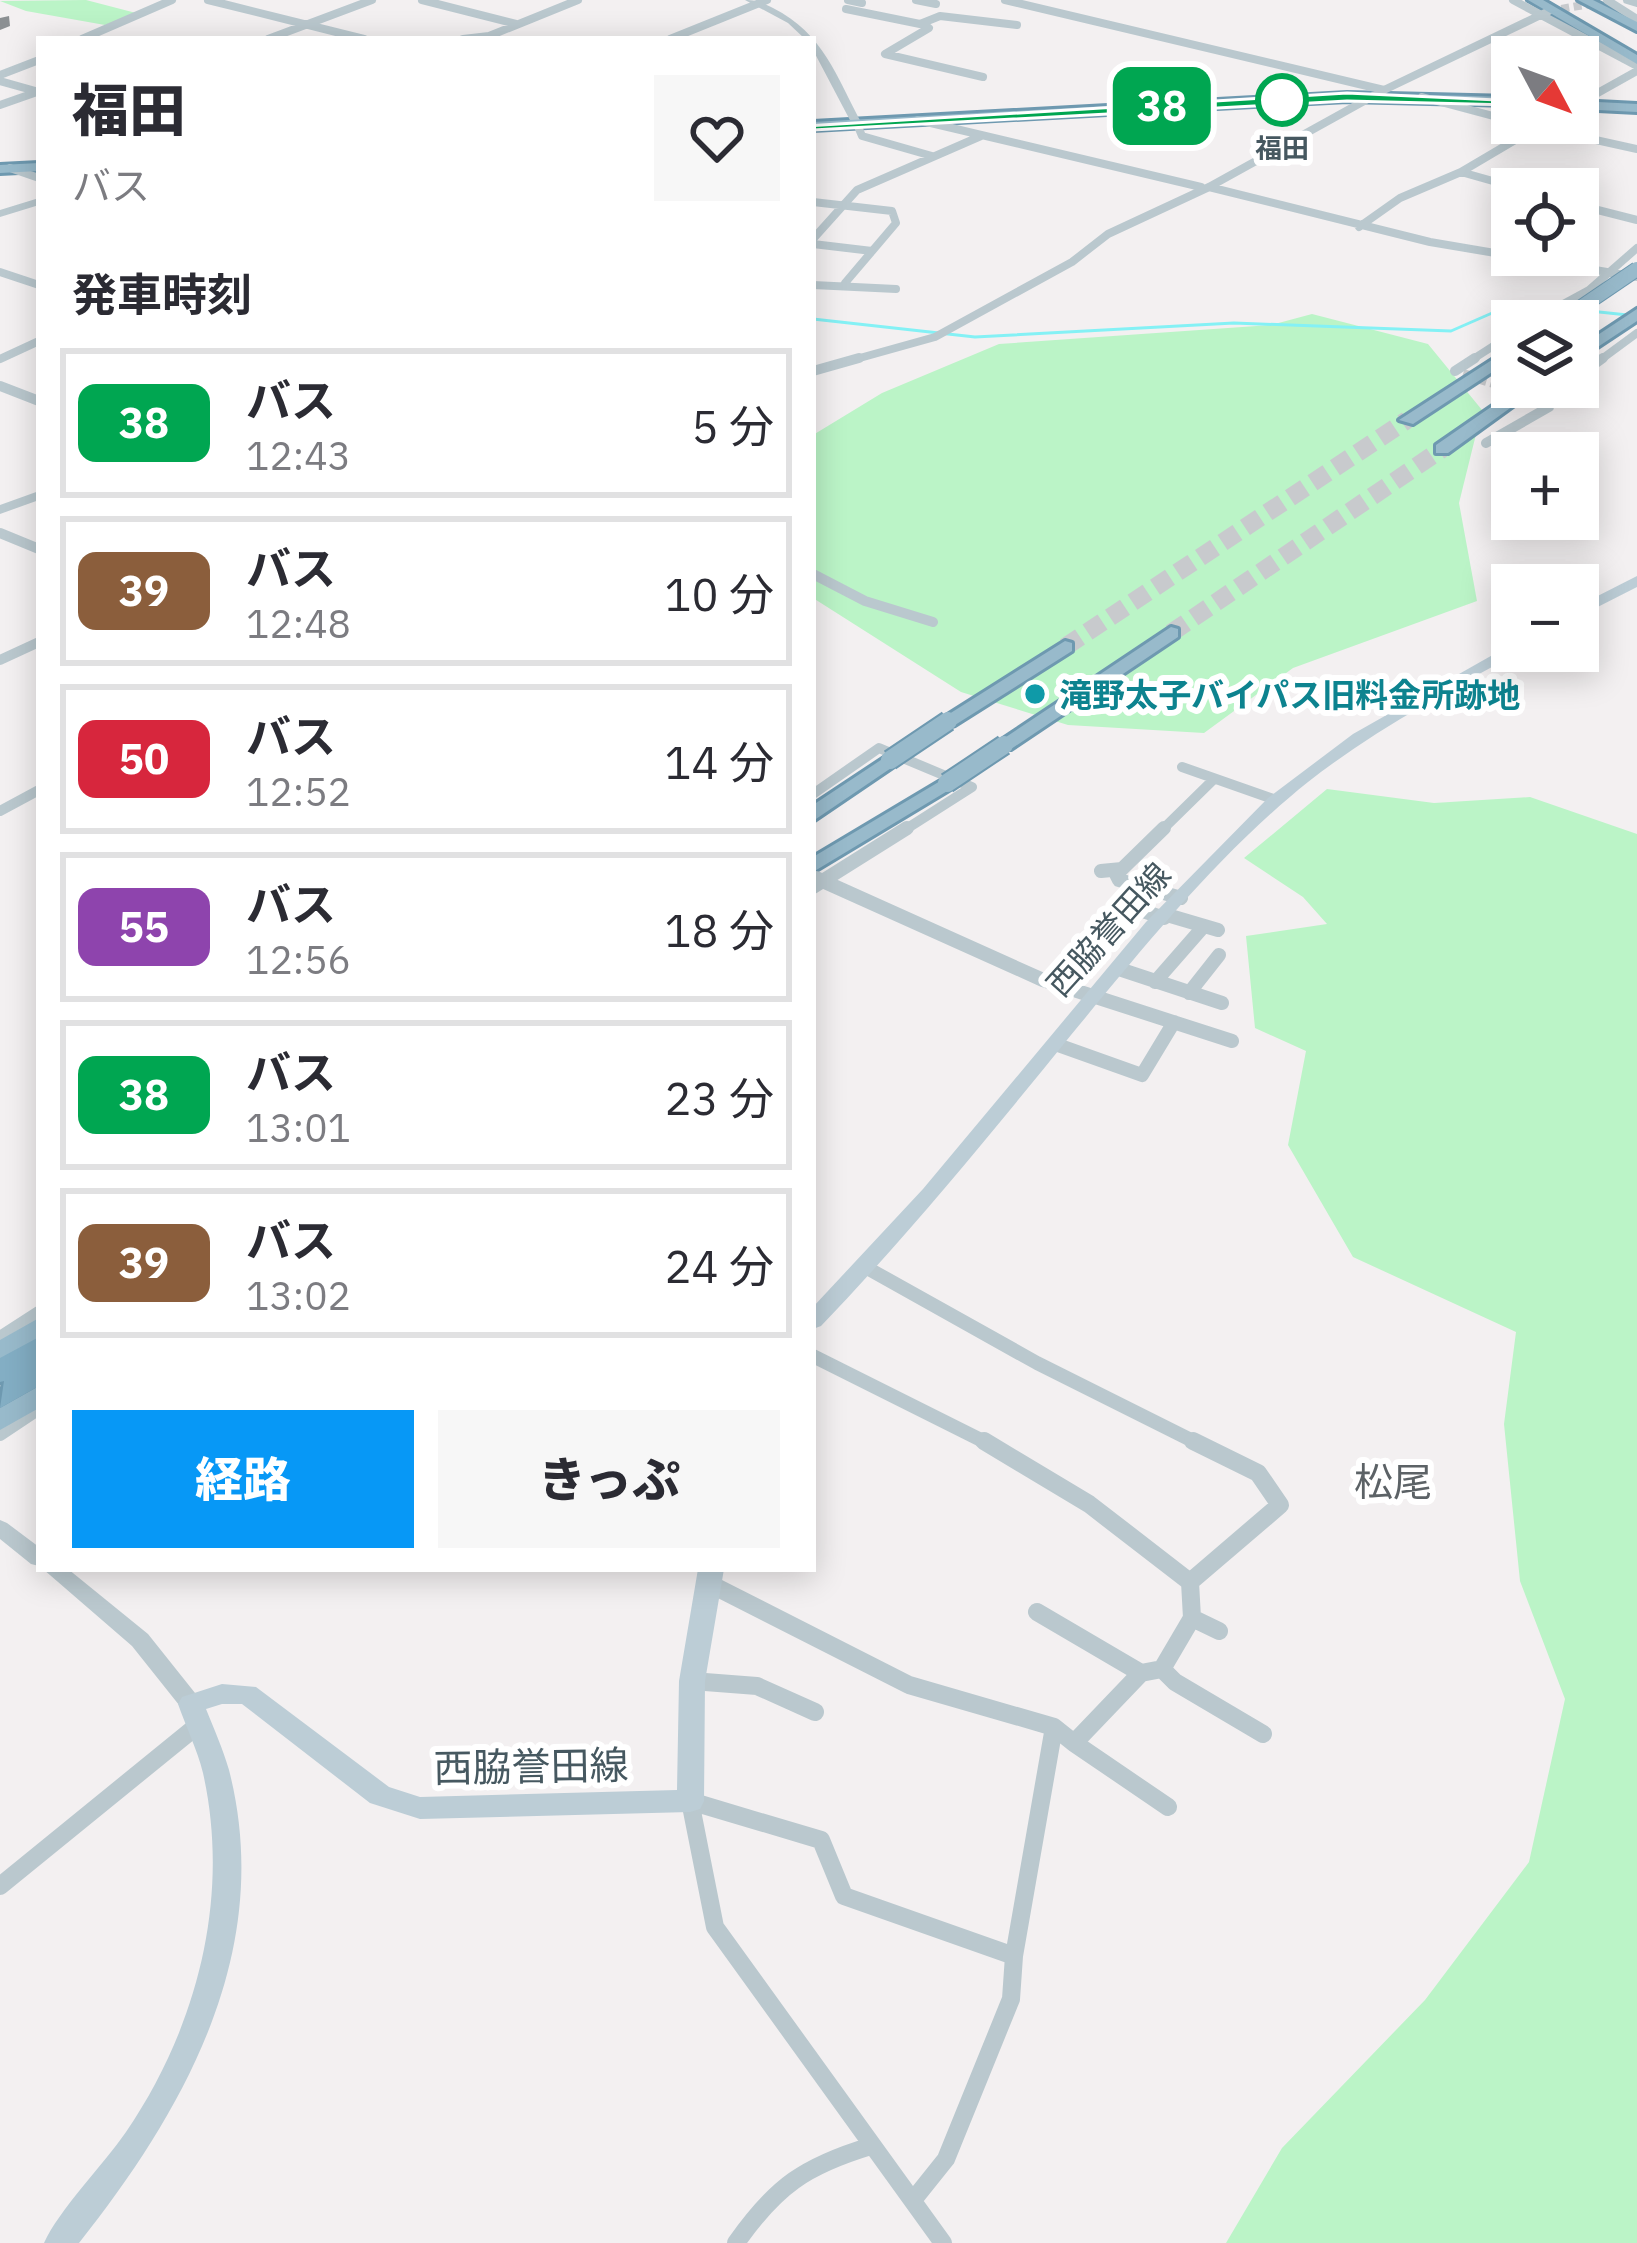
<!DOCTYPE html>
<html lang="ja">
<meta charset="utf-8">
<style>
:root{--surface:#fff;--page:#f7f7f7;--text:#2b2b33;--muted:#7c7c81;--line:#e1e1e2;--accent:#0798f6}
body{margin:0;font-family:"IBM Plex Sans","Noto Sans JP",sans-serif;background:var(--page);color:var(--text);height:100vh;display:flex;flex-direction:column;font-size:45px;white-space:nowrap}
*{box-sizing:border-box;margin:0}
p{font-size:39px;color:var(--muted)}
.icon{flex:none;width:66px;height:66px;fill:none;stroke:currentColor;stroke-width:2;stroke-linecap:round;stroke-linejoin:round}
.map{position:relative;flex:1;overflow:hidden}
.sheet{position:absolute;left:36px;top:36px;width:780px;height:1536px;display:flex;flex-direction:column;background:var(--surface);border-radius:0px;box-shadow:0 6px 30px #0003}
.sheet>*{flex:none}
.badge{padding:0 24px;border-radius:18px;font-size:42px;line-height:78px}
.needle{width:78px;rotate:131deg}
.controls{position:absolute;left:1491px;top:36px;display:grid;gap:24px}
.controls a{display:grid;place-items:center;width:108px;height:108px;border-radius:0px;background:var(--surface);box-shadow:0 6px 30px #0003;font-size:60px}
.map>.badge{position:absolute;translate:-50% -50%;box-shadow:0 0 0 6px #fff}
h2{padding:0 36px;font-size:45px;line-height:108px}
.round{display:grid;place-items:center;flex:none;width:126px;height:126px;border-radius:0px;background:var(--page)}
.headline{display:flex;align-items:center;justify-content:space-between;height:204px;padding:0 36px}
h1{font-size:57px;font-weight:800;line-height:90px}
.primary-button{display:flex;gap:24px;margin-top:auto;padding:24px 36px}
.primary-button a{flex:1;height:138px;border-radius:0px;background:var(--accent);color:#fff;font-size:48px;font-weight:800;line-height:138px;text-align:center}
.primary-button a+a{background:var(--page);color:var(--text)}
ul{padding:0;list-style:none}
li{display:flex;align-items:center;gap:36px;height:150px;margin:0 24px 18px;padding:0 12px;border:6px solid var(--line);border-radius:0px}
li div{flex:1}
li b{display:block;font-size:45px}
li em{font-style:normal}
li .badge{min-width:132px;font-weight:700;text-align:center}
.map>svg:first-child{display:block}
.green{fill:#bbf4c7}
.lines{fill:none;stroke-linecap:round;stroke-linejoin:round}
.stream{stroke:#84f1f5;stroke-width:3}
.minor-tunnel-far1{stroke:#c8cacd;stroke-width:8;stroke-dasharray:8 4.5;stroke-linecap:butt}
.minor-tunnel{stroke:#c8cacd;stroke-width:10;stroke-dasharray:10 4.5;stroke-linecap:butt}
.trunk-tunnel{stroke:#c8cacd;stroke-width:18;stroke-dasharray:18 9;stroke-linecap:butt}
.trunk-casing{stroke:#6e99b0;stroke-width:6}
.motorway-casing{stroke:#6e99b0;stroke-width:6}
.minor-far3{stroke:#bac8ce;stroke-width:8}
.minor-far2{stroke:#bac8ce;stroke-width:10}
.minor-far1{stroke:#bac8ce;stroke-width:14}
.minor{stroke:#bac8ce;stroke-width:18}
.tertiary{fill:#bac8ce;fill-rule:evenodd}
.secondary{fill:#bccdd6;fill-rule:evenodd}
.trunk{fill:#98bacb;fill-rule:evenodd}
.motorway{fill:#83aec4;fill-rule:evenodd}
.trunk-bridge-far1-casing{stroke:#6e99b0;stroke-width:16;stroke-linecap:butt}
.trunk-bridge-casing{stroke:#6e99b0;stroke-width:22;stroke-linecap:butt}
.trunk-bridge-far1{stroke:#98bacb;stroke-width:14}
.trunk-bridge{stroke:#98bacb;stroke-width:18}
.shaded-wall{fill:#8b8f92}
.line{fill:#00a651;stroke:#fff;stroke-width:3}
.stop-dot{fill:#fff;stroke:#00a651;stroke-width:6}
.culture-dot{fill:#0f9aa8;stroke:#fff;stroke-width:4.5}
.labels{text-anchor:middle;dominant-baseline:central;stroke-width:12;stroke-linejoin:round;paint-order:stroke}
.far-stop-label{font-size:27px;font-weight:bold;fill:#465860;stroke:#fff}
.culture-label{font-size:33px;font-weight:bold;fill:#0d838f;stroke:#fff;text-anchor:start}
.street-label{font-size:33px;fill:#465860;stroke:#fff}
.quarter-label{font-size:39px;fill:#5c6266;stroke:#fff}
.near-street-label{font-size:39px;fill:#465860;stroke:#fff}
</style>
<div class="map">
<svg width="1637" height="2243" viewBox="0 0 1637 2243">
<rect width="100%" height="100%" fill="#f3f0f1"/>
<path class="green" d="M86,0L136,13L105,25L26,11L0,1Z
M1312,314L1428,344L1482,410L1459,503L1477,601L1293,668L1204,733L1068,725L961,692L813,598V435L882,393L999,344L1271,325Z
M1327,789L1434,803L1530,797L1637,834V2243H1226L1282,2148L1425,2000L1529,1862L1565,1699L1520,1581L1504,1424L1516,1332L1353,1257L1288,1145L1306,1051L1255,1028L1246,936L1327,924L1303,897L1244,858Z"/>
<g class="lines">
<path class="stream" d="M813,319L975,337L1234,323L1451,331L1515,303L1637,316"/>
<path class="minor-tunnel-far1" d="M1549,11L1596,3"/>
<path class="minor-tunnel" d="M1463,374L1535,395"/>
<path class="trunk-tunnel" d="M1171,633L1442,449
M1065,647L1407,420"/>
<g class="trunk-casing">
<path id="trunk" d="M1528,0H1543L1637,55V64Z
M1578,0H1593L1637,22V31Z
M1347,93L1512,97V105L1347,101L813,130V122Z
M1578,101L1637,104V112L1578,109Z
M39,163V171L0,173V165Z
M1637,309V321L1578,360V348Z
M1512,347V359L1413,424L1399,420Z
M1520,387H1539L1448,453H1436V445Z
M1171,627L1178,629V637L1011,749H997L994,745Z
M1065,641L1072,643V651L955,725L948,727L938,721Z
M890,754L900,760L897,764L813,821V805Z
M947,777L954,779V787L813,872V857Z
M39,1318V1339L0,1361V1340Z
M39,1386V1408L0,1430V1408Z"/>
</g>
<g class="motorway-casing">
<path id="motorway" d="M39,1337V1386L0,1408L4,1381L0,1382V1358Z"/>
</g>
<path class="minor-far3" d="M208,0L364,39
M422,0L516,24
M848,0L862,3
M916,0L936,4
M1005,0L1384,90
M1513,0L1637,66
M1607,0L1637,19
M1627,0L1637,3
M846,9L920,24L940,16L1017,25
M925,26L929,28L885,54L983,77
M82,39L172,0
M268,39L372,0
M463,39L489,36L578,0
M670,39L767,0
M0,75L39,60
M0,81L39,92
M1422,97L1512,121
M1578,104L1637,71
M0,105L37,92
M918,120L1201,187
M1519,123L1637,149
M857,124L862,136L932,156
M10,168L39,178
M1461,172L1521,189
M1209,187L1430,242L1637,277
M813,202L892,211L896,223L845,283
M1578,205L1637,220
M1359,227L1400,198L1461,172L1544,123
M813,239L857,190L981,136
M813,244L872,251
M0,272L39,285
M813,285L896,289
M1532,321L1589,290L1637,248
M0,359L39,341
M849,361L935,337L1072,262L1108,234L1209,187L1384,90L1549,11
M1470,361L1512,334
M1599,361L1637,333"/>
<path class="minor-far2" d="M813,371L859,358
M1455,371L1475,358
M1578,376L1603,358
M0,386L39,401
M1486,443L1549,407L1547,399L1563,387
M0,533L39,549
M813,574L865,601L933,622
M0,660L39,642
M1182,767L1276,800
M813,794L879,748L972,787L903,831
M0,811L39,790
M1161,831L1212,781"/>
<path class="minor-far1" d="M1114,870L1119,880L1181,898
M1101,871L1122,869L1164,828
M816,878L1043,980L1232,1041
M813,887L907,828
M1131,907L1164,918
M1167,915L1218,930
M1119,969L1222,1003
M1155,982L1204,926
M1189,993L1219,955
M1055,1044L1142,1075L1174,1022
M867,1268L1037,1363L1199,1444
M0,1338L39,1313
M813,1356L989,1444
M0,1434L39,1408"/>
<path class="minor" d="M1190,1582L1280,1505L1258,1473L1193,1441
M710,1584L909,1685L1054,1727L1074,1743L1141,1673L1162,1669L1192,1618L1190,1582L1089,1504L984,1441
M1037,1612L1141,1673
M1192,1618L1219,1631
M1162,1669L1175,1682L1263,1734
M692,1681L757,1686L815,1712
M1074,1743L1168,1807
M0,1886L198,1725
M914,2199L946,2159L1011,1999L1014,1956L1054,1727
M736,2243C776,2186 805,2166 871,2146
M943,2243L715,1927L690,1801L821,1840L844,1896L1014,1956"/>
<path class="tertiary" d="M745,0C757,0 763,3 773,8C824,34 836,76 862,124L861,126L852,124L813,50V39H805L788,23Z
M39,198V205L0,217V210Z
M39,491V500L0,514V505Z
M0,1520L7,1523L39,1547V1566L31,1564L0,1539Z
M43,1569H68L148,1634L199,1698L202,1704L199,1710L191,1713L183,1710L132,1646Z"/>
<path class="secondary" d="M1637,576V587L1578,617V606Z
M1512,644V651L1518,653C1446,692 1373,731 1308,782C1218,854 1144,947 1071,1035C990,1135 910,1233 821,1326L813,1329V1307L923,1189L1146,922L1268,798L1353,734Z
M698,1569H724L705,1681L704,1801L700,1809L690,1812L420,1819L370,1803L242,1704H222L206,1709C214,1729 223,1749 229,1770C275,1949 186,2108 79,2243H44C59,2210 103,2165 126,2132C197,2028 231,1898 203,1773C197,1749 186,1727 178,1704L182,1697L222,1684L256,1687L389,1787L420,1797L677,1790L679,1681Z"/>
<use href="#trunk" class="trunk"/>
<use href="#motorway" class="motorway"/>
<g class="trunk-bridge-far1-casing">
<path id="trunk-bridge-far1" d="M1568,316L1637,269"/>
</g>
<g class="trunk-bridge-casing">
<path id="trunk-bridge" d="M890,760L948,721
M947,783L1004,745"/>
</g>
<use href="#trunk-bridge-far1" class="trunk-bridge-far1"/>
<use href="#trunk-bridge" class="trunk-bridge"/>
</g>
<path class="shaded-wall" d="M9,16L10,26L0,30V18Z"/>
<path class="line" d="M1347,93L1519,101L1512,105L1347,101L813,130L806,126Z"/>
<circle class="stop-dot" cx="1282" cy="100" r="24"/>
<circle class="culture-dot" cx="1035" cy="694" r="12"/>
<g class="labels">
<g class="far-stop-label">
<text x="1282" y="147">福田</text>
</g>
<g class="culture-label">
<text x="1059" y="694">滝野太子バイパス旧料金所跡地</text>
</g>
<g class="street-label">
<text transform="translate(1108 929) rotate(-48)">西脇誉田線</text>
</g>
<g class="quarter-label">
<text x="1393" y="1481">松尾</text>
</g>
<g class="near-street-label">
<text transform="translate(531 1766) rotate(-1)">西脇誉田線</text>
</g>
</g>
</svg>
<div class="controls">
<a><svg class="needle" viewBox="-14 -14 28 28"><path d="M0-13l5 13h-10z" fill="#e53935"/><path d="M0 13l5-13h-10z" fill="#7c7c81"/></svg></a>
<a><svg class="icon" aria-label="locate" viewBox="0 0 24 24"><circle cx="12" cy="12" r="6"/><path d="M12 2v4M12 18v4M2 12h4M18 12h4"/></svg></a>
<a><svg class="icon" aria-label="layers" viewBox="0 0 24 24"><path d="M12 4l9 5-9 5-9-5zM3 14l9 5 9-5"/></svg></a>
<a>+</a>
<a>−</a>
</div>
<b class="badge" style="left:1162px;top:106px;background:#00a651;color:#fff">38</b>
<section class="sheet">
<div class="headline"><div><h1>福田</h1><p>バス</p></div><a class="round"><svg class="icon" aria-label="heart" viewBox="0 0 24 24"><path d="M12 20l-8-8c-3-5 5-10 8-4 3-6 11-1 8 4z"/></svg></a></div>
<h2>発車時刻</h2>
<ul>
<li><span class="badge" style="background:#00a651;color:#fff">38</span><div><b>バス</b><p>12:43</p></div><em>5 分</em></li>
<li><span class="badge" style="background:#8b5e3c;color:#fff">39</span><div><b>バス</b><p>12:48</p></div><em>10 分</em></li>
<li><span class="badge" style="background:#d7263d;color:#fff">50</span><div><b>バス</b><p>12:52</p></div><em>14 分</em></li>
<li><span class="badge" style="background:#8e44ad;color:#fff">55</span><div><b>バス</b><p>12:56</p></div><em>18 分</em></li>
<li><span class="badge" style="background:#00a651;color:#fff">38</span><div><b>バス</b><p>13:01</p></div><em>23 分</em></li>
<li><span class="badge" style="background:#8b5e3c;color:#fff">39</span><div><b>バス</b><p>13:02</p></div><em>24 分</em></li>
</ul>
<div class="primary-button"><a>経路</a><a>きっぷ</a></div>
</section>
</div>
